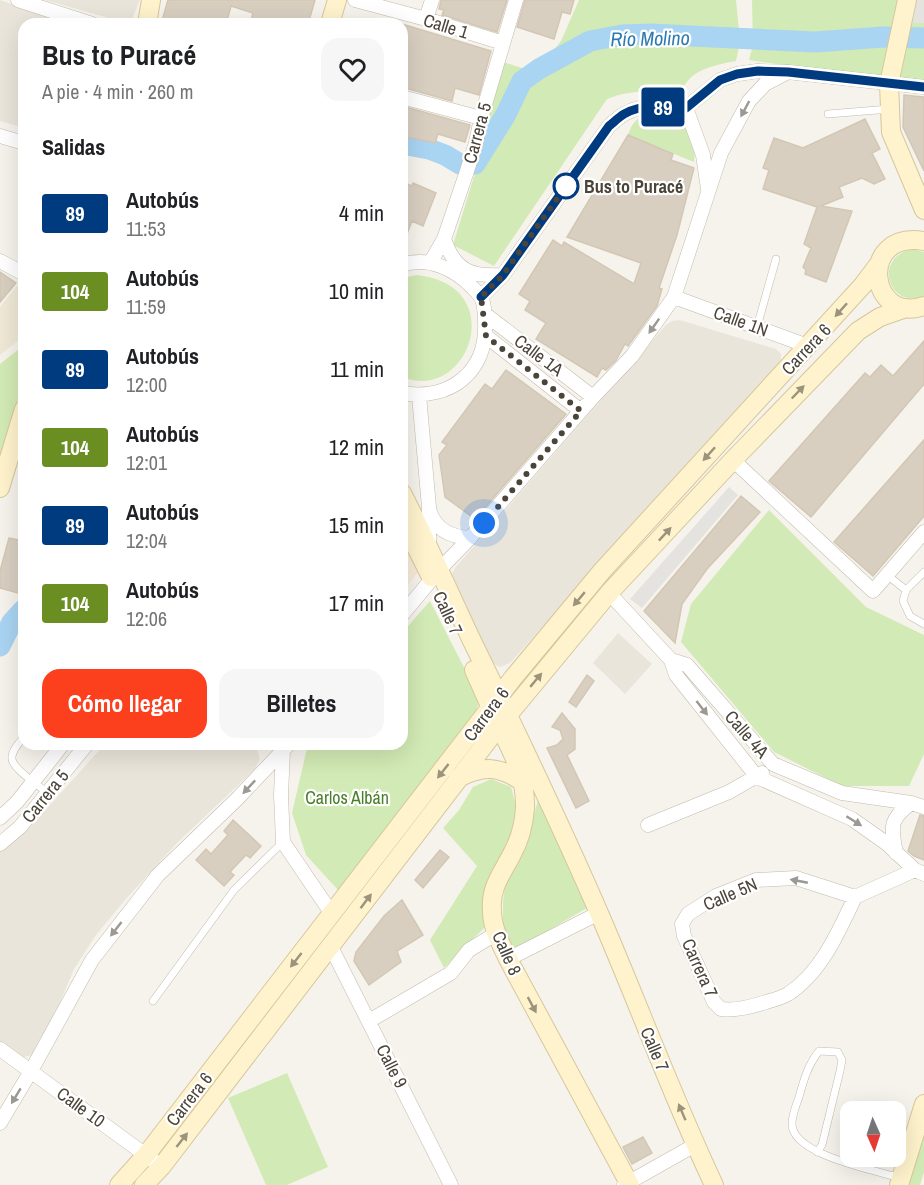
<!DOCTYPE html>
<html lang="es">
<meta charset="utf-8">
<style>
:root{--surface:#fff;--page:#f6f6f6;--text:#202124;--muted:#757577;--accent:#fc3f1d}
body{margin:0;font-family:"Archivo Narrow",sans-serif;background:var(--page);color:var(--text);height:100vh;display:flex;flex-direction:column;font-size:22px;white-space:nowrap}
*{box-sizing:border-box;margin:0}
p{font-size:20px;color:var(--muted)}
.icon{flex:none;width:33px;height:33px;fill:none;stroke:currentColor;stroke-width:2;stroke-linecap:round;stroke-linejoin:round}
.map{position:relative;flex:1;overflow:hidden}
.sheet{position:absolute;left:18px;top:18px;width:390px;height:732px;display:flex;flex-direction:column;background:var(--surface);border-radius:18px;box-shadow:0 6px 24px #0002}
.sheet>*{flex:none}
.badge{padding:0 12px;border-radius:4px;font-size:21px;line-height:39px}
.needle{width:39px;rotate:177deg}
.fabs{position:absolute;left:840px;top:1101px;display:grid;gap:12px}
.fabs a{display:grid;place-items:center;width:66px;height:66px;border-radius:12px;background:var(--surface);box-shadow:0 6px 24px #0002;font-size:30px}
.you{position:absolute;width:30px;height:30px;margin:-15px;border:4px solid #fff;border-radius:50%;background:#1a73e8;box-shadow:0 0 0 9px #1a73e833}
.map>.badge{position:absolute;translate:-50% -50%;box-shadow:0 0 0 3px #fff}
h2{padding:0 24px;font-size:22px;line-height:54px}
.round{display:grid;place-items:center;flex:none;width:63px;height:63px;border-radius:18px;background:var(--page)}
.overview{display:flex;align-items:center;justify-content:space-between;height:102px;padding:0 24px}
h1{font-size:28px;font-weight:800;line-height:45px}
.action{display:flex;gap:12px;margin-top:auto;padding:12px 24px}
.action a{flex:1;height:69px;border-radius:18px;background:var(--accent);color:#fff;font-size:24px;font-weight:800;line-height:69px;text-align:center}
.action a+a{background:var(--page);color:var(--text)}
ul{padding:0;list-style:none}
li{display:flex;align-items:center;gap:18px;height:78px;padding:0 24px}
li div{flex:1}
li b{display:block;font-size:22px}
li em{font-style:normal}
li .badge{min-width:66px;font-weight:700;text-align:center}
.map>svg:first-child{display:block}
.residential{fill:#eae5da}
.commercial{fill:#f7ead8}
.education{fill:#efe8d6}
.green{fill:#d2eab5}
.parking{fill:#e5e3e0}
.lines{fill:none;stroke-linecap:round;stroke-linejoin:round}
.river{stroke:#a9d4f2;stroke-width:21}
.building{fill:#d8cfc1;stroke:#d3c7b4;stroke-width:1.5}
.lane-casing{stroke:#c2bbae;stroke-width:8}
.street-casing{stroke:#c2bbae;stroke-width:15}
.secondary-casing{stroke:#d6c79b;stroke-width:20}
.lane{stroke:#fff;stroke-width:7}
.street{stroke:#fff;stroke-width:14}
.secondary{stroke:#fff3cd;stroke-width:18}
.oneway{fill:#9c9892}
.oneway2{fill:#9c937c}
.line-casing{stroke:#fff;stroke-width:14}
.line{stroke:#003b80;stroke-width:9}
.walk{stroke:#4b4439;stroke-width:6;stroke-dasharray:0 10.8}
.stop-dot{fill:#fff;stroke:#003b80;stroke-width:3}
.labels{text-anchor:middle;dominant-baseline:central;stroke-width:4.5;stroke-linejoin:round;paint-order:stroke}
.street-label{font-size:18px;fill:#4b4439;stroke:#fff}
.stop-label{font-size:18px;font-weight:bold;fill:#4b4439;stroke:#fff;text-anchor:start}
.park-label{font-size:18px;fill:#4a7f2a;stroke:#fff}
.water-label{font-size:20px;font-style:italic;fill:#2e7ab2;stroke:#fff}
</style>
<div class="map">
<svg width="924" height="1185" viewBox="0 0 924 1185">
<rect width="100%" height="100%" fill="#f6f3ec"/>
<path class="residential" d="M0,0L68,24H24V128L0,121Z
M45,0H140L130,24Z
M680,320L776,349L781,354V362L510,663L500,667L488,661L451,576L455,568L666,325L672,321Z
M618,633L652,664L625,694L593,663Z
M105,744H251L257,749L260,759L254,770L177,843L125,900L96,935L74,969L43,1042L35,1054L25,1057H19L0,1041V850L31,826Z"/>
<path class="commercial" d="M402,527L422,567L402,592Z"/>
<path class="education" d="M18,285L24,290V336L0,355V307Z"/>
<path class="green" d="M579,0H736L740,42L736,61C715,65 685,70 681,96C655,90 632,89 607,99L494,266L453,245L476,170L503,62L528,70L545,61L561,41Z
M752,0H903L887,80L749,60L753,45Z
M907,23H924V83L893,81Z
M653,113C685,114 698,130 694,162L628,135C633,121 638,116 653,113Z
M911,249L924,252V296C891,310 871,260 911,249Z
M417,275C511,285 469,404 402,377V278Z
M24,345V399L0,488V364Z
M769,510L866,607L924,635V754L909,786H842L774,752L681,642L691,604Z
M430,601L475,689L478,705L473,719L338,890L306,855L292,813L308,744H402V633Z
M491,779L511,787L517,809L514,829L496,866L485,894L484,928L444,968L430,940L477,866L443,828L459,810L473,787Z
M539,797L587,908L511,952L503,929V902L506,877L531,824Z
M287,1073L328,1167L287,1185H266L228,1098Z
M924,1124V1172L920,1185H906Z"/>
<path class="parking" d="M912,0H924V23H907Z
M729,487L738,495L642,608L630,599Z"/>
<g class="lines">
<path class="river" d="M402,144L429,149L445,155L460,164H475L505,116L522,81L539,69L590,41L622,35L650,34L815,42L883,37L924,38
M0,646L12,622L24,609"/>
</g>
<path class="building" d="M168,0H315L308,24H250L253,13L231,6L226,24H161Z
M441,0H507L497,32L442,15L444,10L439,9Z
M525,0H574L570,14L562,12L554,39L517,27Z
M402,24L491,51L479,95L455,88L452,101L405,88L407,81L402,79Z
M904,95L924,97V171L903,127Z
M402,106L470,125L465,142L438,134L435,143L402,136Z
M865,119L880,149L872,153L885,179L874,184L862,178L839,187L843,197L821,206L852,211L826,282L805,274L806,270L803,267L811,248L804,244L817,207L763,189L769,170L763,168L774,138L803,148Z
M628,135L673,154L671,160L694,168L677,235L659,288L662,289L657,306L628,346L625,344L616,360L606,370L602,368L597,377L536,339L546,323L525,310L530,301L519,294L553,240L562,246L564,242L634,284L641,263L567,237Z
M402,182L412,186L413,183L436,193L423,226L412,221L403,244Z
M0,272L16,283L0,302Z
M924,341V384L811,517L769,481L865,373L870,377L881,365L893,376Z
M506,370L566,414L475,519L445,497L439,455L447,445L442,442L485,384L492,389Z
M924,440V516L873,576L834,542Z
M741,496L760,512L707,569L682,604L675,643L644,611Z
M9,538L24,541V586L22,594L0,588V571Z
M587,675L594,681L576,707L569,702Z
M562,713L575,729V749L567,755L589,801L576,808L547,748L557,745L563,739L560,730L552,727Z
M920,815L924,816V860L914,856L908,851Z
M233,820L261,846L250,858L246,855L230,872L234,875L224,886L196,860L206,849L211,854L228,835L224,831Z
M440,850L449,857L423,888L415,880Z
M402,900L423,935L397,951L401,962L369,985L354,961L356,952L384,916Z
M643,1137L652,1153L632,1164L623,1147Z"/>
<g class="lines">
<g class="lane-casing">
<path id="lane" d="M828,114L890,109
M757,327L776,259
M924,572L906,590L903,601L910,616L924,624
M887,575L906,590
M24,737C19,743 11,751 12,759C13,769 39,786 48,793
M153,1001L234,890L283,842
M817,1152L822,1145L840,1071L842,1060L838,1052L819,1051C808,1065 804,1079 799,1097C796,1105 792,1115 792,1124C792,1153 866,1168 889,1175L901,1177"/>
</g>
<g class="street-casing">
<path id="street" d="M18,0L92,24
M355,0L426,19L503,43
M426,19L432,0
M402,97L481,118
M686,108L703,155L708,189
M0,136L24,143
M444,239C455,271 471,277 503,275
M0,261L24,274
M430,263L444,239L466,174L476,143L481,118L516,0
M402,265C428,256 455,269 473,288C476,291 480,295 482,299C484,305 485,314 485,321C488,372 450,401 402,393
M481,297L503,275L609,126C614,122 619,117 624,114C641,104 667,105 686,108L720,80L737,74L758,71L788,72L924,87
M674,297L808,346
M485,314L593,397
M486,336L581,411
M419,396L429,507V544
M733,460L873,591L924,532
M430,512C436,530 451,537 470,538
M609,593L671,660L687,665L773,764L842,793L911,803L924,807
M402,615L440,569L470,538L593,397L632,356L674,297L721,153L749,101L765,84L788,72
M671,660L676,675L757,777L852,819L886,843L915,870L924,874
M283,751L281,795L283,842L332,914
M0,818L17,802L63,744
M648,825L729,792L762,773
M0,844L20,827L87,744
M896,853C891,826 889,820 911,803
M855,897L796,878L756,880L716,896L688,914L682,924L684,936L714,1002L721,1009C736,1011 751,1007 766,1002C773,1000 781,998 788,994C821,973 839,931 855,897L915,870
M331,947L451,1185
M508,959L599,913
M369,1021L451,973L469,950L497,933
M0,1049L154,1161
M0,1123L31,1071L92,960L158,875L237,799L289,744
M624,1185L695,1145"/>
</g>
<g class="secondary-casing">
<path id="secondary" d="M907,0L889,84L891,132L924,210
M147,24L151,0
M330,24L337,0
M924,241C857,230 869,325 924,306
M0,488L24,409
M402,493C427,542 449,592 472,641C516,731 559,821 599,913C638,1003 672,1096 714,1185
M403,521L431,577
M474,670C482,688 490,707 499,725C512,752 526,776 525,808C524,824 519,842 511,856C501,875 490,888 492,911C492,928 501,944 508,959L630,1185
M458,778C484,765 499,766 523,782
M119,1185L146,1155L513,678L602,571L863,285L878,265
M144,1185L162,1166L499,726L609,593L733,460L858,331L880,317L906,308
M899,1185L924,1104"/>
</g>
<use href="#lane" class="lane"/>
<use href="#street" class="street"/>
<use href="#secondary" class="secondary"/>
</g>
<defs><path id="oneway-solid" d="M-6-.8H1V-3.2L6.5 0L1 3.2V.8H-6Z" transform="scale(1.5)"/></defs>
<g class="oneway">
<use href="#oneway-solid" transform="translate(745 109) rotate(118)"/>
<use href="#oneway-solid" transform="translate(654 326) rotate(125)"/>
<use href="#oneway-solid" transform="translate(702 708) rotate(52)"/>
<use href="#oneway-solid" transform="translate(249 787) rotate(133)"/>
<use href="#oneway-solid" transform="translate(854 821) rotate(32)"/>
<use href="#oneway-solid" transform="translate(799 881) rotate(-169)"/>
<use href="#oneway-solid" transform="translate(116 929) rotate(128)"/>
<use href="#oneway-solid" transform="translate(16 1096) rotate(121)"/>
</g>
<g class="oneway2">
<use href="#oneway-solid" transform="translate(841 310) rotate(132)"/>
<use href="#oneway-solid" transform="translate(798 392) rotate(-46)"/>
<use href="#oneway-solid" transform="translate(709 454) rotate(132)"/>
<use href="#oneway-solid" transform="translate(665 534) rotate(-47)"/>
<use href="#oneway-solid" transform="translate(579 599) rotate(130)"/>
<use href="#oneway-solid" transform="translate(536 680) rotate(-50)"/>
<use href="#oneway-solid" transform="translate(443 771) rotate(128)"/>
<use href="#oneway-solid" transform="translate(366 901) rotate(-53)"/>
<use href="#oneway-solid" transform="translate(296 960) rotate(128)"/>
<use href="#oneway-solid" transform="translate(532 1005) rotate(62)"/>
<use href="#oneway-solid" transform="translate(682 1112) rotate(-113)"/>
<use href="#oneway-solid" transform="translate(182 1140) rotate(-52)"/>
</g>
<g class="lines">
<g class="line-casing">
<path id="line" d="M481,297L503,275L609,126C614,122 619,117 624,114C641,104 668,105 686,108L720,80L737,74L758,71L788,72L924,87"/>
</g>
<use href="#line" class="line"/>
<path class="walk" d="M484,523L581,411L486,336L481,297L503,275L569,182L566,186"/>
</g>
<circle class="stop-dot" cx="566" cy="186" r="12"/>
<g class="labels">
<g class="street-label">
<text transform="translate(446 26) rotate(17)">Calle 1</text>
<text transform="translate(477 133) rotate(-75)">Carrera 5</text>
<text transform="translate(741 321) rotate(20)">Calle 1N</text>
<text transform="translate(806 349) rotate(-47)">Carrera 6</text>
<text transform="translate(539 355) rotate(37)">Calle 1A</text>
<text transform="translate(448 613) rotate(65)">Calle 7</text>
<text transform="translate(486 714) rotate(-53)">Carrera 6</text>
<text transform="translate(747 734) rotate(49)">Calle 4A</text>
<text transform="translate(45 796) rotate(-51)">Carrera 5</text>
<text transform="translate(730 894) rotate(-23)">Calle 5N</text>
<text transform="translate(507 953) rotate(66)">Calle 8</text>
<text transform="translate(700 968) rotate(66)">Carrera 7</text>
<text transform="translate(655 1049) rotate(67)">Calle 7</text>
<text transform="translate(392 1066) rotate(63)">Calle 9</text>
<text transform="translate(189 1099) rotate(-52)">Carrera 6</text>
<text transform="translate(81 1107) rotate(36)">Calle 10</text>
</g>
<g class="stop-label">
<text x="584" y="186">Bus to Puracé</text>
</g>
<g class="park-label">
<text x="347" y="797">Carlos Albán</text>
</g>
<g class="water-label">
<text transform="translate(650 38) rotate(-1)">Río Molino</text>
</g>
</g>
</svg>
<div class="fabs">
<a><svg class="needle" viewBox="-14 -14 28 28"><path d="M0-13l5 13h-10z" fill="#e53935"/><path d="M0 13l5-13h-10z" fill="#757577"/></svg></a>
</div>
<div class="you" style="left:484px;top:523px"></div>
<b class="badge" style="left:663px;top:107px;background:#003b80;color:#fff">89</b>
<section class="sheet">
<div class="overview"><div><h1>Bus to Puracé</h1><p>A pie · 4 min · 260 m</p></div><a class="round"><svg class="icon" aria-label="heart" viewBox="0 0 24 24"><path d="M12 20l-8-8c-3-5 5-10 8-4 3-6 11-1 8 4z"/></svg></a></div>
<h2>Salidas</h2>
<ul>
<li><span class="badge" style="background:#003b80;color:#fff">89</span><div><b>Autobús</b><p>11:53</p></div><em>4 min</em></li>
<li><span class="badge" style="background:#6b8e23;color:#fff">104</span><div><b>Autobús</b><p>11:59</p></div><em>10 min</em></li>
<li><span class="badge" style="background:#003b80;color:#fff">89</span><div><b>Autobús</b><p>12:00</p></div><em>11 min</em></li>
<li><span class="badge" style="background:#6b8e23;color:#fff">104</span><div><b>Autobús</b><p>12:01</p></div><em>12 min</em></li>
<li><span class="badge" style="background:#003b80;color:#fff">89</span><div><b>Autobús</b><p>12:04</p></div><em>15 min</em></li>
<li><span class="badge" style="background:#6b8e23;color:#fff">104</span><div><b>Autobús</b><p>12:06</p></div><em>17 min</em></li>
</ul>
<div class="action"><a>Cómo llegar</a><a>Billetes</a></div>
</section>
</div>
